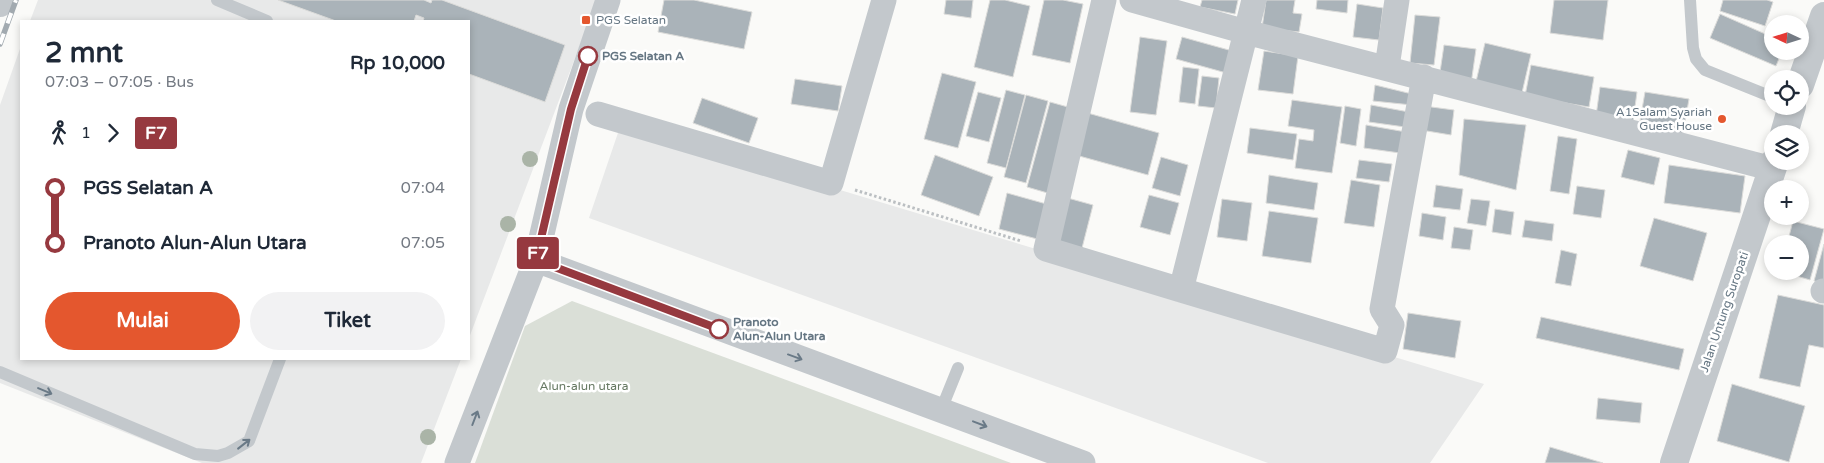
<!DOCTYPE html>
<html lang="id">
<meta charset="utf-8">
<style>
:root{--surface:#fff;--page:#f2f2f3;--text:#1f2937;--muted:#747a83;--accent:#e4572e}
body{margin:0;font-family:"Varela Round",sans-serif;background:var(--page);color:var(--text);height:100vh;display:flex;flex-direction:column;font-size:19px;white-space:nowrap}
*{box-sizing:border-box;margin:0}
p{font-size:16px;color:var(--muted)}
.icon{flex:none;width:28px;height:28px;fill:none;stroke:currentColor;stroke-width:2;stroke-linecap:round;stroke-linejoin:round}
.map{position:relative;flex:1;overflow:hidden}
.details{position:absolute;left:20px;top:20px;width:450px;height:340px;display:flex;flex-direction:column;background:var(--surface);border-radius:0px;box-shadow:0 2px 8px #0003}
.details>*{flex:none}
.badge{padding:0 10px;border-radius:4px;font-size:18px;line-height:32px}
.needle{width:32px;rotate:274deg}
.controls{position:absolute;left:1764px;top:15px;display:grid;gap:10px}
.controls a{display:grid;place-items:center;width:45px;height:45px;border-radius:50%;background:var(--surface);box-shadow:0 2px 8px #0003;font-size:25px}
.map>.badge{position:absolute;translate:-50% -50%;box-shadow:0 0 0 2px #fff}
.legs{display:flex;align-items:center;gap:8px;height:55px;padding:0 25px;font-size:16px}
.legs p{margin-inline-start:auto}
.summary{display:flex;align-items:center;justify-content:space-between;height:85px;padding:0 25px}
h1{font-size:28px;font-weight:700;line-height:38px}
.primary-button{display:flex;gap:10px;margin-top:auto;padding:10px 25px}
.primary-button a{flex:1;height:58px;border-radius:30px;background:var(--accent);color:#fff;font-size:20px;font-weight:700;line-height:58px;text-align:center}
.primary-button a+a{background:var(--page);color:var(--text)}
ul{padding:0 25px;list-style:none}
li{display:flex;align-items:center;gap:18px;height:55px;font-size:19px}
li i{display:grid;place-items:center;width:8px;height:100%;margin:0 6px;background:currentColor}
li i::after{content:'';width:12px;height:12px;margin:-6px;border:4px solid;border-radius:50%;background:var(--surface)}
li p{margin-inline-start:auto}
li:first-child i{background:linear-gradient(#0000 50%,currentColor 0)}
li:last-child i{background:linear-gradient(currentColor 50%,#0000 0)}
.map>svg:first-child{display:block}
.built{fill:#e8e9e9}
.green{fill:#dadfd7}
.building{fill:#aab3b9;stroke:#dcdcda}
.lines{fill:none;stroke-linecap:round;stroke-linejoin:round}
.path{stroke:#bbbfc2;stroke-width:3;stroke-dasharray:2.5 2.5;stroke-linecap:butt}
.service{stroke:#c3c8cc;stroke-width:12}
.minor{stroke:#c3c8cc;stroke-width:25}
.tertiary{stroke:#c3c8cc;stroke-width:28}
.rail-casing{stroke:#a2aab0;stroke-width:5.5}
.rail{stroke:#fff;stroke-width:4;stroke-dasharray:11;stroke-linecap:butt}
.tree{fill:#aab4a7}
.oneway{stroke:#6a7a87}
.line-1-casing{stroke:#fff;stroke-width:11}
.line-1{stroke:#96393f;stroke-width:8}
.poi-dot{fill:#e4572e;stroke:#fff;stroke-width:2}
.stop-1-dot{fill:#fff;stroke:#96393f;stroke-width:2.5}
.labels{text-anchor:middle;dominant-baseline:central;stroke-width:5;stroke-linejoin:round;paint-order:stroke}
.poi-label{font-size:12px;fill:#657683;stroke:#fff;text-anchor:start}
.stop-label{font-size:12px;font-weight:bold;fill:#657683;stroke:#fff;text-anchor:start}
.street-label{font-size:12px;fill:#657683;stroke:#fff}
.park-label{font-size:12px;fill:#687a64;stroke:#fff}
</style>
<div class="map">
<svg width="1824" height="463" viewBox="0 0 1824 463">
<rect width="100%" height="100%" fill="#fafaf8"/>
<path class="built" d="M38,0H597L469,338V21H30Z
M21,46V359H461L421,463H202L0,383V105Z
M621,124L1484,384L1430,463H1268L589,218Z"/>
<path class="green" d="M572,301L1011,463H475L525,326Z"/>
<path class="building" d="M278,0H424L431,3L432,0H442L565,45L545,102L469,74V21H423L424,18L416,15L414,21H336Z
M664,0H694L752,12L744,49L658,32Z
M946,0H973L971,18L944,14Z
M990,0H1005L1030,6L1013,77L974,67Z
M1044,0H1063L1083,4L1070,63L1032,55Z
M1202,0H1238L1235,14L1200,7Z
M1266,0H1295L1293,13L1302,14L1299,32L1262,28Z
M1317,0H1348L1347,13L1316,9Z
M1554,0H1608L1603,40L1550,33Z
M1723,0H1767L1773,2L1765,26L1720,11Z
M1357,4L1383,8L1379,40L1353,37Z
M1720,14L1772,37V51H1782L1776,66L1710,38Z
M1415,15L1440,17L1434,65L1410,63Z
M1140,37L1167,41L1156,115L1130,112Z
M1182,37L1236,52L1230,74L1176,59Z
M1485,43L1531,54L1521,97L1475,86Z
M1444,45L1476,49L1471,84L1439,79Z
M1264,51L1298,56L1293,94L1258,90Z
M1531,65L1594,77L1589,107L1525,96Z
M1183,67L1199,69L1195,104L1179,102Z
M942,73L976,82L958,148L924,139Z
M1202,76L1219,78L1216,108L1198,106Z
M795,79L842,86L838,111L791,104Z
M1375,85L1412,94V105L1373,101Z
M1600,87L1637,92L1633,122L1596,116Z
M1006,90L1025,95L1006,168L987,163Z
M978,92L1001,98L989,142L966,136Z
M1645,92L1689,99L1683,134L1639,127Z
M1026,95L1048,101L1026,183L1004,177Z
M702,98L758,118L749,143L693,123Z
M1292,100L1342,107L1332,173L1295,168L1299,139L1313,141L1314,130L1288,126Z
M1050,102L1075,109L1051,194L1027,187Z
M1371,105L1409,112L1405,127L1369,122Z
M1345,106L1361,109L1356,146L1340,143Z
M1424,106L1454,110L1451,135L1421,130Z
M1084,112L1159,133L1148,175L1072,154Z
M1464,119L1526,125L1516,190L1459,175Z
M1366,125L1406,132L1400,153L1364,148Z
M1250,128L1297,134L1293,160L1247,153Z
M1558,136L1577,139L1569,194L1550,191Z
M1628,150L1660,158L1654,185L1621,177Z
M935,155L993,177L979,216L921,195Z
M1161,157L1188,165L1180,196L1152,188Z
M1359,160L1392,164L1389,182L1356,178Z
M1669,165L1745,176L1740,213L1664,203Z
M1269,175L1318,183L1314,210L1266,203Z
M1351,180L1380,185L1374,227L1344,223Z
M1436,185L1463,189L1460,210L1433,207Z
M1577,186L1605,190L1601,218L1573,214Z
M1007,193L1050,205L1041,240L999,229Z
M1149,195L1179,203L1170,235L1140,227Z
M1064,197L1093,205L1081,252L1052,245Z
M1222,199L1252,203L1247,241L1217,237Z
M1471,199L1490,201L1486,226L1467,223Z
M1495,209L1514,212L1511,235L1492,232Z
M1269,211L1318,218L1311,263L1262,256Z
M1422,213L1446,217L1443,240L1419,236Z
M1654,218L1707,233L1693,281L1640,266Z
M1525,220L1554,224L1552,241L1522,237Z
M1793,221L1824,229L1810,280L1780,271H1800V244H1787Z
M1454,227L1473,230L1470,250L1451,248Z
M1824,244V283L1814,281Z
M1561,250L1577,254L1571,286L1555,283Z
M1778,295L1824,305V348L1809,345L1800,387L1759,378Z
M1408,313L1461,321L1455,358L1403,349Z
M1541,317L1684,349L1679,370L1536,338Z
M1732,384L1805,406L1789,462L1717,441Z
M1598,398L1642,403L1640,423L1596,419Z
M1550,447L1603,463H1545Z"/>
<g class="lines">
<path class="path" d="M855,190L1021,241"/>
<path class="service" d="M217,0L267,21
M1690,0L1693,48L1696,59L1705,70L1772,97
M0,372L195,454L218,456L228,453L249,441L280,359
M941,410L958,368"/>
<path class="minor" d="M1104,0L1046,249L1181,290L1385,351L1392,325L1382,309L1424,77
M1132,0L1246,32L1773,169
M1387,67L1397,0
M598,114L831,183L884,0
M536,260L1083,463
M1181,290L1254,0
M1823,291H1824
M457,463L536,260L571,109L608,0"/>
<path class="tertiary" d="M0,3L1,0
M1800,85L1824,16
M1784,134L1792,106
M1674,463L1775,161"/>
<g class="rail-casing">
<path id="rail" d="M0,44L16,0"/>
</g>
<use href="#rail" class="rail"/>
</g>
<g class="tree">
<circle cx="530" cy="159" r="8"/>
<circle cx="508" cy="224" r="8"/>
<circle cx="428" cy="437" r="8"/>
</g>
<defs><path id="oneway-shaft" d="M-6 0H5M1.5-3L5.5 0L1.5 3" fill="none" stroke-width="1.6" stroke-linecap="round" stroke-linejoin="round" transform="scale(1.25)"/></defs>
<g class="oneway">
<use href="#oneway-shaft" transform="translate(795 357) rotate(20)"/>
<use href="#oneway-shaft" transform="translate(45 391) rotate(23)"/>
<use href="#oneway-shaft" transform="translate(475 418) rotate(-69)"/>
<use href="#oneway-shaft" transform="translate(980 424) rotate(21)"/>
<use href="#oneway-shaft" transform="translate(244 444) rotate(-38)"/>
</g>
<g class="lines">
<g class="line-1-casing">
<path id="line-1" d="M588,56L571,109L536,260L719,329"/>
</g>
<use href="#line-1" class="line-1"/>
</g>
<g class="poi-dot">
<rect x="581" y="15" width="10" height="10" rx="2.5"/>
<circle cx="1722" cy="119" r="5"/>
</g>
<g class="stop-1-dot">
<circle cx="588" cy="56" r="9"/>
<circle cx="719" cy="329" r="9"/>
</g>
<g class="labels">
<g class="poi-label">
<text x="596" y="20">PGS Selatan</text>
<text x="1712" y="112" text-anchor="end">A1Salam Syariah<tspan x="1712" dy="14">Guest House</tspan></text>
</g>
<g class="stop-label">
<text x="602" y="56">PGS Selatan A</text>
<text x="733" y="322">Pranoto<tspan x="733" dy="14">Alun-Alun Utara</tspan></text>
</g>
<g class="street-label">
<text transform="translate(1724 312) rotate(-71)">Jalan Untung Suropati</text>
</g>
<g class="park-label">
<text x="584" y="386">Alun-alun utara</text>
</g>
</g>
</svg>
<div class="controls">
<a><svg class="needle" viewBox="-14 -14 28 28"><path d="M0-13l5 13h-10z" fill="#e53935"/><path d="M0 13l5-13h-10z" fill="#747a83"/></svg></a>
<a><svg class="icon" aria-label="locate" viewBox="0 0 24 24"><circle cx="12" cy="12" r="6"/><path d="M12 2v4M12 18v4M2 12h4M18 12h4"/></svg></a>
<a><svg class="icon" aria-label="layers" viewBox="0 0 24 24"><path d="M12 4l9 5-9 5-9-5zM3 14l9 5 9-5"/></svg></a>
<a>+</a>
<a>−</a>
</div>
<b class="badge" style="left:538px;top:253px;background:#96393f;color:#fff">F7</b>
<section class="details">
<div class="summary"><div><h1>2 mnt</h1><p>07:03 – 07:05 · Bus</p></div><b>Rp 10,000</b></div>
<div class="legs"><svg class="icon" aria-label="walk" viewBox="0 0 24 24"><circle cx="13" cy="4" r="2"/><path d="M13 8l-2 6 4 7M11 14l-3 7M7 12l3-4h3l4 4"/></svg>1<svg class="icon" aria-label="forward" viewBox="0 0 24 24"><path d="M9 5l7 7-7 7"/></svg><b class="badge" style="background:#96393f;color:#fff">F7</b></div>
<ul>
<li><i style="color:#96393f"></i><b>PGS Selatan A</b><p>07:04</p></li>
<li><i style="color:#96393f"></i><b>Pranoto Alun-Alun Utara</b><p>07:05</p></li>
</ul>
<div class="primary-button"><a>Mulai</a><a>Tiket</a></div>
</section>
</div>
